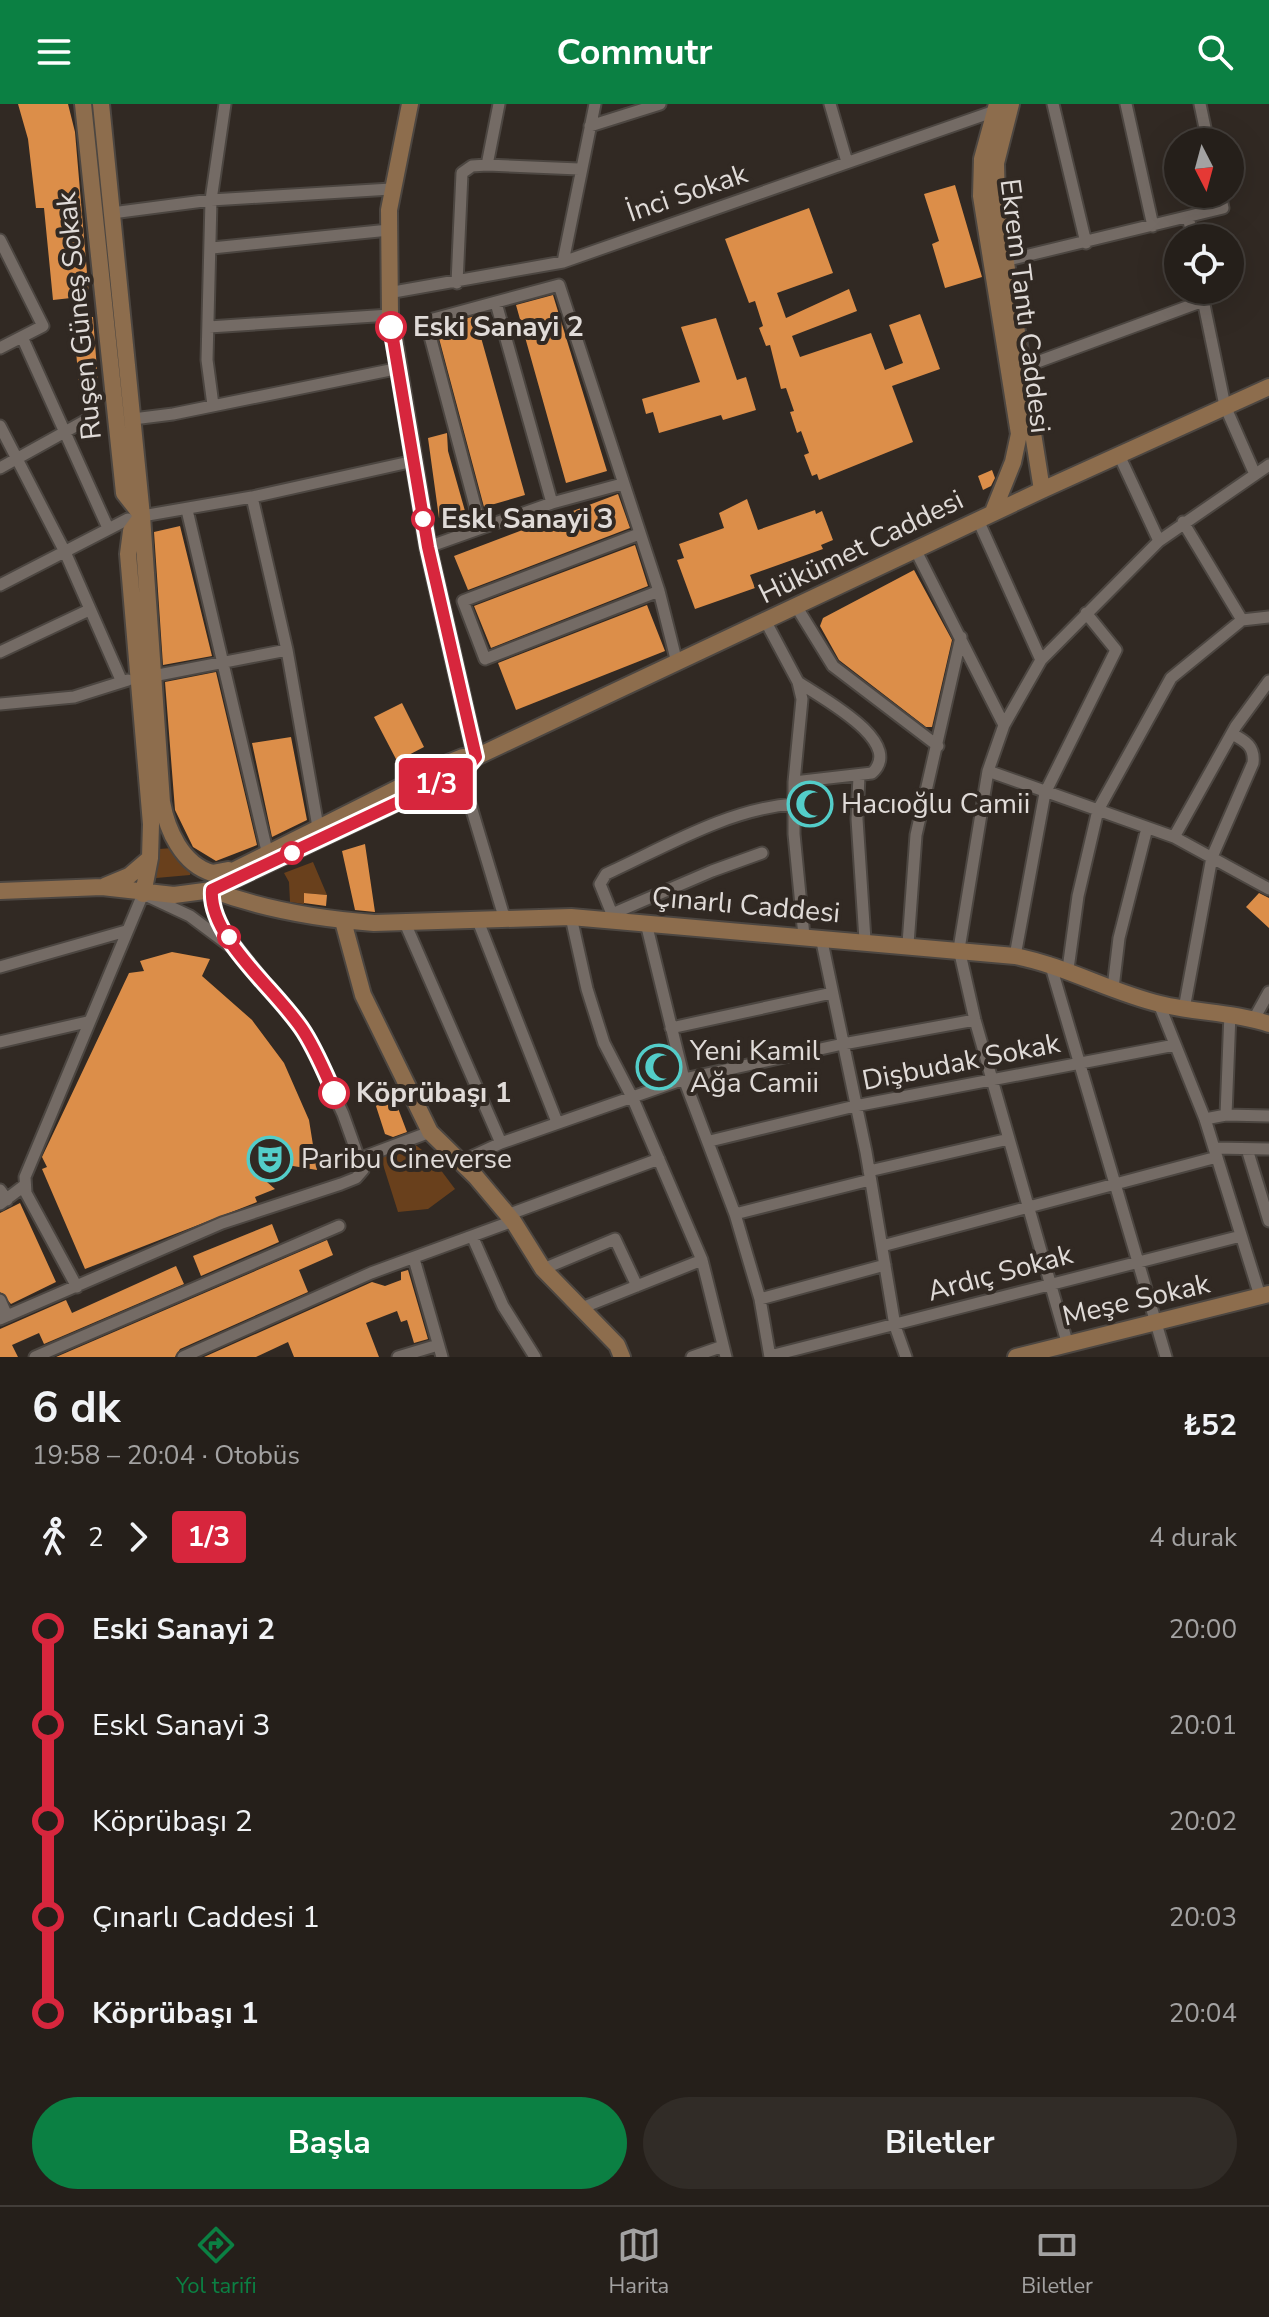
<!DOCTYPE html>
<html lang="tr">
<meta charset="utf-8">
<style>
:root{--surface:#251f1a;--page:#312c27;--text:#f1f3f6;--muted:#a3a2a2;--line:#423d39;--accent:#0b8043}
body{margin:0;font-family:"Nunito Sans",sans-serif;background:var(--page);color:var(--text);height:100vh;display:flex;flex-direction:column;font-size:30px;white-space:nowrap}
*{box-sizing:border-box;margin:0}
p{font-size:26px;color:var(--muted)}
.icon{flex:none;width:44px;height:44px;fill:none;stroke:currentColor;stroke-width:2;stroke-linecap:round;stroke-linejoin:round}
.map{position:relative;height:1253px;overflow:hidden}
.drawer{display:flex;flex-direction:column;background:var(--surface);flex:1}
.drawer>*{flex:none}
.badge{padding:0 16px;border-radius:6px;font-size:28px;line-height:52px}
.needle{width:52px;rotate:174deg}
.fabs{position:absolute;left:1164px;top:24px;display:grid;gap:16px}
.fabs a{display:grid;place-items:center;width:80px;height:80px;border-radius:50%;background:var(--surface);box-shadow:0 8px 32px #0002,0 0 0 2px var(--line);font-size:40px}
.map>.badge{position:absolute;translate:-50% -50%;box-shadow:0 0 0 4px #fff}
.legs{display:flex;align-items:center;gap:12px;height:88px;padding:0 32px;font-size:26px}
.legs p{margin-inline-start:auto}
.summary{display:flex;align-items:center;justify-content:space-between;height:136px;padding:0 32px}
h1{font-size:44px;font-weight:700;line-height:60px}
.cta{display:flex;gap:16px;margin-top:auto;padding:16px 32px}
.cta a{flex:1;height:92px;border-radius:48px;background:var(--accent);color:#fff;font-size:32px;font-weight:700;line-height:92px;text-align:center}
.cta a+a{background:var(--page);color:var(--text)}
ul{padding:0 32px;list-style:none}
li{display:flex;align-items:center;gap:28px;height:96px;font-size:30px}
li i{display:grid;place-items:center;width:12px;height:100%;margin:0 10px;background:currentColor}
li i::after{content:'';width:20px;height:20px;margin:-10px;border:6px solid;border-radius:50%;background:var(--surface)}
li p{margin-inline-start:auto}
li:first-child i{background:linear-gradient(#0000 50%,currentColor 0)}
li:last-child i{background:linear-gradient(currentColor 50%,#0000 0)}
header{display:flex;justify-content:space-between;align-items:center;height:104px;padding:0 32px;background:var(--accent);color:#fff;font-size:36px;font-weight:700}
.tab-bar{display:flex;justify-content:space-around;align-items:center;height:112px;border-top:2px solid var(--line);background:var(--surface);font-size:22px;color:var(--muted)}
.tab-bar a{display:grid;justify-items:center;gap:4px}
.tab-bar .on{color:var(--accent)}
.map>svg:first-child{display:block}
.green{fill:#69401c}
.building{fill:#dc8e49}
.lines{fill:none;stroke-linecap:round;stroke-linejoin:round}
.street-casing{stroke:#4c4641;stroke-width:15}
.secondary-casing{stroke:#4c4641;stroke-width:20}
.street{stroke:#746b65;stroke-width:11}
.secondary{stroke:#8d6d4d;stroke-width:16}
.line-1-casing{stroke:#fff;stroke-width:18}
.line-1{stroke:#d7263d;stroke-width:12}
.stop-1-dot{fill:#fff;stroke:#d7263d;stroke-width:4}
.labels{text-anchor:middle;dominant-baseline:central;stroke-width:8;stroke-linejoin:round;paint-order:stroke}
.street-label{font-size:28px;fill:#e0dbd8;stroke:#312923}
.stop-label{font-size:28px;font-weight:bold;fill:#e0dbd8;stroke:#312923;text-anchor:start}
.poi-label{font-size:28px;fill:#e0dbd8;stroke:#312923;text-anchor:start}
</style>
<header><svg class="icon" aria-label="menu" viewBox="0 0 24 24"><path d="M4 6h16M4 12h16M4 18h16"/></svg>Commutr<svg class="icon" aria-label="search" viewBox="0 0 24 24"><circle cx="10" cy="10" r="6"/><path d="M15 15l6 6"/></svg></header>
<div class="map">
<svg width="1269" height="1253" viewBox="0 0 1269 1253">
<rect width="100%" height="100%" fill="#312923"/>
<path class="green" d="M173,744L191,763L190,771L156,774L159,745Z
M313,758L327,791L305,789L304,800L290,798L289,778L284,769Z
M413,1039L431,1053L455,1085L428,1105L398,1108L380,1051Z"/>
<path class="building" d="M18,0H68L75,28L89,192L53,196L44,104H36L28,35Z
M955,81L982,173L945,184L932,140L939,137L924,90Z
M809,104L833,169L777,189L786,214L849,185L857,207L792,232L800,253L871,229L885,266L903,259L889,221L920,210L940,265L892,282L913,338L819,376L817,370L812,372L804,351L809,349L801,327L797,329L790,308L794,307L786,284L781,285L770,241L766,242L759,224L763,222L755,197L749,199L725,135Z
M553,191L607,367L566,379L516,201Z
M475,212L525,391L484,403L436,223Z
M93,213L98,279L79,280L73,215Z
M716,214L737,276L746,273L756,306L723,316L721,311L659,329L653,308L646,310L642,295L700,278L681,223Z
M447,329L448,347L465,407L439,414L428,334Z
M992,366L995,374L991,382L983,386L978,372Z
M618,390L630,424L468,486L454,452Z
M747,395L758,426L815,406L816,410L822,407L833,436L821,441L823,445L750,471L755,484L695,505L677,456L684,454L679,440L724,424L719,409Z
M180,422L212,552L163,561L154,428Z
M635,441L648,482L491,544L474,502Z
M914,466L952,536L932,623H926L839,556L820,522L823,514Z
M647,501L665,547L516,606L498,559Z
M216,568L257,741L216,757L193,743L175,706L165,578Z
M402,599L424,643L397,657L374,613Z
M291,633L307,716L272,733L252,639Z
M819,687L822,709L802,712V689Z
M365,740L375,808L355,806L342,747Z
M304,789L327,791L326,802L304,799Z
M1259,789L1269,794V824L1246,803Z
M172,848L210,855L202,872L252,916L284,959L309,1016L317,1066L287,1061L276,1066L267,1078L275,1085L255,1093L257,1098L85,1165L42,1065L47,1063L42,1053L129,869L144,867L140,857Z
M662,946L674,970L655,976L644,955Z
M393,991L407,1028L393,1033L385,1030L375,999Z
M20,1099L56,1178L11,1200L0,1188V1109Z
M272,1120L279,1138L201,1172L193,1152Z
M327,1136L333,1151L299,1166L308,1188L180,1245L175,1253H56Z
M176,1162L184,1180L44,1240L39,1229L12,1241L18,1253H0V1225L66,1196L72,1209Z
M408,1166L428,1235L414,1239L407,1216L401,1218L397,1207L366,1219L379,1253H294L288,1238L256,1253H204L372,1178L385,1182L401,1176V1168Z"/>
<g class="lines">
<g class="street-casing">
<path id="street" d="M830,0L847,58
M1053,0L1086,139
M1126,0L1153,122
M1200,0L1208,38
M590,22L660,0
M487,61L579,65
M112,109L211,96L391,85
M1188,113L1193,134
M0,136L43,222L0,244
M212,144L389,126
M1004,157L1223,104L1220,90
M563,158L595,0
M457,179L462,69L472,62L487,61L499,0
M1201,186L1225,302L1254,368
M388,189L563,158L995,7
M496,199L552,399
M209,223L390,211
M22,233L108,424
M1021,264L1203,197
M213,301L207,256L211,96L225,0
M133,315L173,310L400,264
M0,322L65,448L122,578
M1119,351L1159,437
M0,364L90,314
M252,393L287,546L318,723
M187,406L267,747
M142,412L252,393L414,357
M978,416L1041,556L1004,621L988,667L959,845L975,916L1067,1238
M1183,418L1242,516
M481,424L426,217L559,181L659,487L677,559
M639,430L463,497L485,555L659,487
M428,443L552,399L622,380
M915,445L1004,621
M0,481L128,415
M796,502L833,562L938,642
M1242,516L1269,513
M766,518L798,578L802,595L794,678V730L804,832
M0,548L89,506
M1041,556L1159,437L1269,361
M153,572L287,546
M0,600L74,593L128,576
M988,667L1174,733L1269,785
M859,672L857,715L865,836
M794,678L872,669C906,638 820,593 798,578
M466,686L505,816
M1174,733L1236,622L1269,577
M612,810L712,767L762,749
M571,813L587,885L604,939L633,995L702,1156L726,1253
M610,816L612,810L600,780L606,770C665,743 728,705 794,700
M478,817L557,1018
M405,819L501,1039
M646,819L684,975L735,1110L760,1195L770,1253
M821,833L866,1048L895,1222L906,1253
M908,840L916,731L961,533
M1015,852L1045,689L1116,546L1086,509
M1050,859L1166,1253
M0,863L126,827
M1068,865L1078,792L1098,706L1171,574L1242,516
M1113,884L1119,834L1147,724
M1159,900L1205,1015L1260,1192
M1184,905L1212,753L1253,659C1255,643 1246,637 1232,630
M1254,915L1269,888
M671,924L832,889
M0,938L87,918
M1226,1011L1230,909
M1205,1015L1226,1011L1269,1012
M710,1037L855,1002L1175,941
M1214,1044L1269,1045
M1247,1045L1269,1117
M361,1054L430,1028
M460,1058L501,1039L684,975L843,940L975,916
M869,1067L1009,1035
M0,1086L7,1096
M0,1100L25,1081
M735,1110L870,1076
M507,1111L659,1055
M473,1134L503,1202L535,1253
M882,1142L1217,1053
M414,1155L442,1253
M543,1165L615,1135L637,1182
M77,1183L26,1089L25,1073L143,790L190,812L230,842
M760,1195L885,1161
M0,1196L7,1212
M579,1205L702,1156
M0,1215L222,1119L341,1080L356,1074L363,1066L343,1010L306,930L220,822L213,805L212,786
M770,1252L1241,1132
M35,1253L339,1122
M183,1253L371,1169L513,1117
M398,1253L438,1241
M692,1253L723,1242"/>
</g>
<g class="secondary-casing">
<path id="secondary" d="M83,0L124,389L142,412L131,427L128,450L151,720L150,754L143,790
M101,0L142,412L162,698C167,726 182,760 212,769L228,766
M410,0L389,106L390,211L428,443L476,653
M1011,0L996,59L997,102L1042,386
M993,408L1013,358L1019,330L981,92L982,55L997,0
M223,772L448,659L463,653H476
M105,782L129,772L150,754
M212,786C262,805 321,815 374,819L571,813L1015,852C1066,862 1110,888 1160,900C1197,909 1233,908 1269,920
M0,787L102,783L174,791L212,786L461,668L476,653L495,644L1042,386L1269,283
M343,817L363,891L430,1028L476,1073L513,1117L543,1165L617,1241L622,1253
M1016,1253L1269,1190"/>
</g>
<use href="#street" class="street"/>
<use href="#secondary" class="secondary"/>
</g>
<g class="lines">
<g class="line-1-casing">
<path id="line-1" d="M334,989C325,968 316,947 304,928C280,889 208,834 212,786L445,676L466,665L476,653L428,443L391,223"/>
</g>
<use href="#line-1" class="line-1"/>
</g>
<defs>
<g id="mosque-ring" transform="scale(2.3)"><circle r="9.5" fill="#312923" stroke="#53cdc9" stroke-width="1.5"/><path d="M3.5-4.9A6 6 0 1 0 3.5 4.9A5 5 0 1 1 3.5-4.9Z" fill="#53cdc9"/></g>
<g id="theatre-ring" transform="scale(2.3)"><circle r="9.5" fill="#312923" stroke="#53cdc9" stroke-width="1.5"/><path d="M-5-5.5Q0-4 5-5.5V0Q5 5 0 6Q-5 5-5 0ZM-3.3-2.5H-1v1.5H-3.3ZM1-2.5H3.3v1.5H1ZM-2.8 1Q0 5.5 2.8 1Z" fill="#53cdc9"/></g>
</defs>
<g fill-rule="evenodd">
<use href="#mosque-ring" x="810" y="700"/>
<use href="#mosque-ring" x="659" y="963"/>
<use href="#theatre-ring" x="270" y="1055"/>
</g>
<g class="stop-1-dot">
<circle cx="391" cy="223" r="14"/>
<circle cx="423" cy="415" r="10"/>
<circle cx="292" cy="749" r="10"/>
<circle cx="229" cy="833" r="10"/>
<circle cx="334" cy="989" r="14"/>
</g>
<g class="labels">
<g class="street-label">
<text transform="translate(687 89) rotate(-19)">İnci Sokak</text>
<text transform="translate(1025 202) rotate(83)">Ekrem Tantı Caddesi</text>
<text transform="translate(79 212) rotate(-96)">Ruşen Güneş Sokak</text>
<text transform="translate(861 443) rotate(-26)">Hükümet Caddesi</text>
<text transform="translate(746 801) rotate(5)">Çınarlı Caddesi</text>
<text transform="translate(961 958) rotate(-11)">Dişbudak Sokak</text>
<text transform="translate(1000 1169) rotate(-15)">Ardıç Sokak</text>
<text transform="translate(1136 1196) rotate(-13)">Meşe Sokak</text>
</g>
<g class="stop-label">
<text x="413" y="223">Eski Sanayi 2</text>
<text x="441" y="415">Eskl Sanayi 3</text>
<text x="356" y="989">Köprübaşı 1</text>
</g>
<g class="poi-label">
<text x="841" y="700">Hacıoğlu Camii</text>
<text x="690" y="947">Yeni Kamil<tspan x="690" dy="32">Ağa Camii</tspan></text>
<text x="301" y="1055">Paribu Cineverse</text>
</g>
</g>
</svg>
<div class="fabs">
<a><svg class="needle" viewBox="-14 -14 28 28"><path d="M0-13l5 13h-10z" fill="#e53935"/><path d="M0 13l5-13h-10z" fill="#a3a2a2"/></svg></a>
<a><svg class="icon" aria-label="locate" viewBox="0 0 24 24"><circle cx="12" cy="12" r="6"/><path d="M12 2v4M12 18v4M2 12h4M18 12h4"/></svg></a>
</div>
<b class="badge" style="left:436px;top:680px;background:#d7263d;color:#fff">1/3</b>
</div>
<section class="drawer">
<div class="summary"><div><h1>6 dk</h1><p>19:58 – 20:04 · Otobüs</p></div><b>₺52</b></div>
<div class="legs"><svg class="icon" aria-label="walk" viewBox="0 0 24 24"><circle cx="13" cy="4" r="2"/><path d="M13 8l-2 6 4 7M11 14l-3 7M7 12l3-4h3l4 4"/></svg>2<svg class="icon" aria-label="forward" viewBox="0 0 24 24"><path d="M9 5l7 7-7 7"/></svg><b class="badge" style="background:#d7263d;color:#fff">1/3</b><p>4 durak</p></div>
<ul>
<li><i style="color:#d7263d"></i><b>Eski Sanayi 2</b><p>20:00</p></li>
<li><i style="color:#d7263d"></i><span>Eskl Sanayi 3</span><p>20:01</p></li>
<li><i style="color:#d7263d"></i><span>Köprübaşı 2</span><p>20:02</p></li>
<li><i style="color:#d7263d"></i><span>Çınarlı Caddesi 1</span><p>20:03</p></li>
<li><i style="color:#d7263d"></i><b>Köprübaşı 1</b><p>20:04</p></li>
</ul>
<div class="cta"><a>Başla</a><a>Biletler</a></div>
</section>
<nav class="tab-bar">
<a class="on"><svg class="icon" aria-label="directions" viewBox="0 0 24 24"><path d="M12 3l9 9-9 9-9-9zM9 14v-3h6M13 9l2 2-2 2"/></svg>Yol tarifi</a>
<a><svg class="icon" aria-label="map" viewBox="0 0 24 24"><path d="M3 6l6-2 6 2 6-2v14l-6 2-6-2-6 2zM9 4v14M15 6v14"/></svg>Harita</a>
<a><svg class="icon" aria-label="tickets" viewBox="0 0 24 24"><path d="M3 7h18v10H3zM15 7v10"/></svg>Biletler</a>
</nav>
